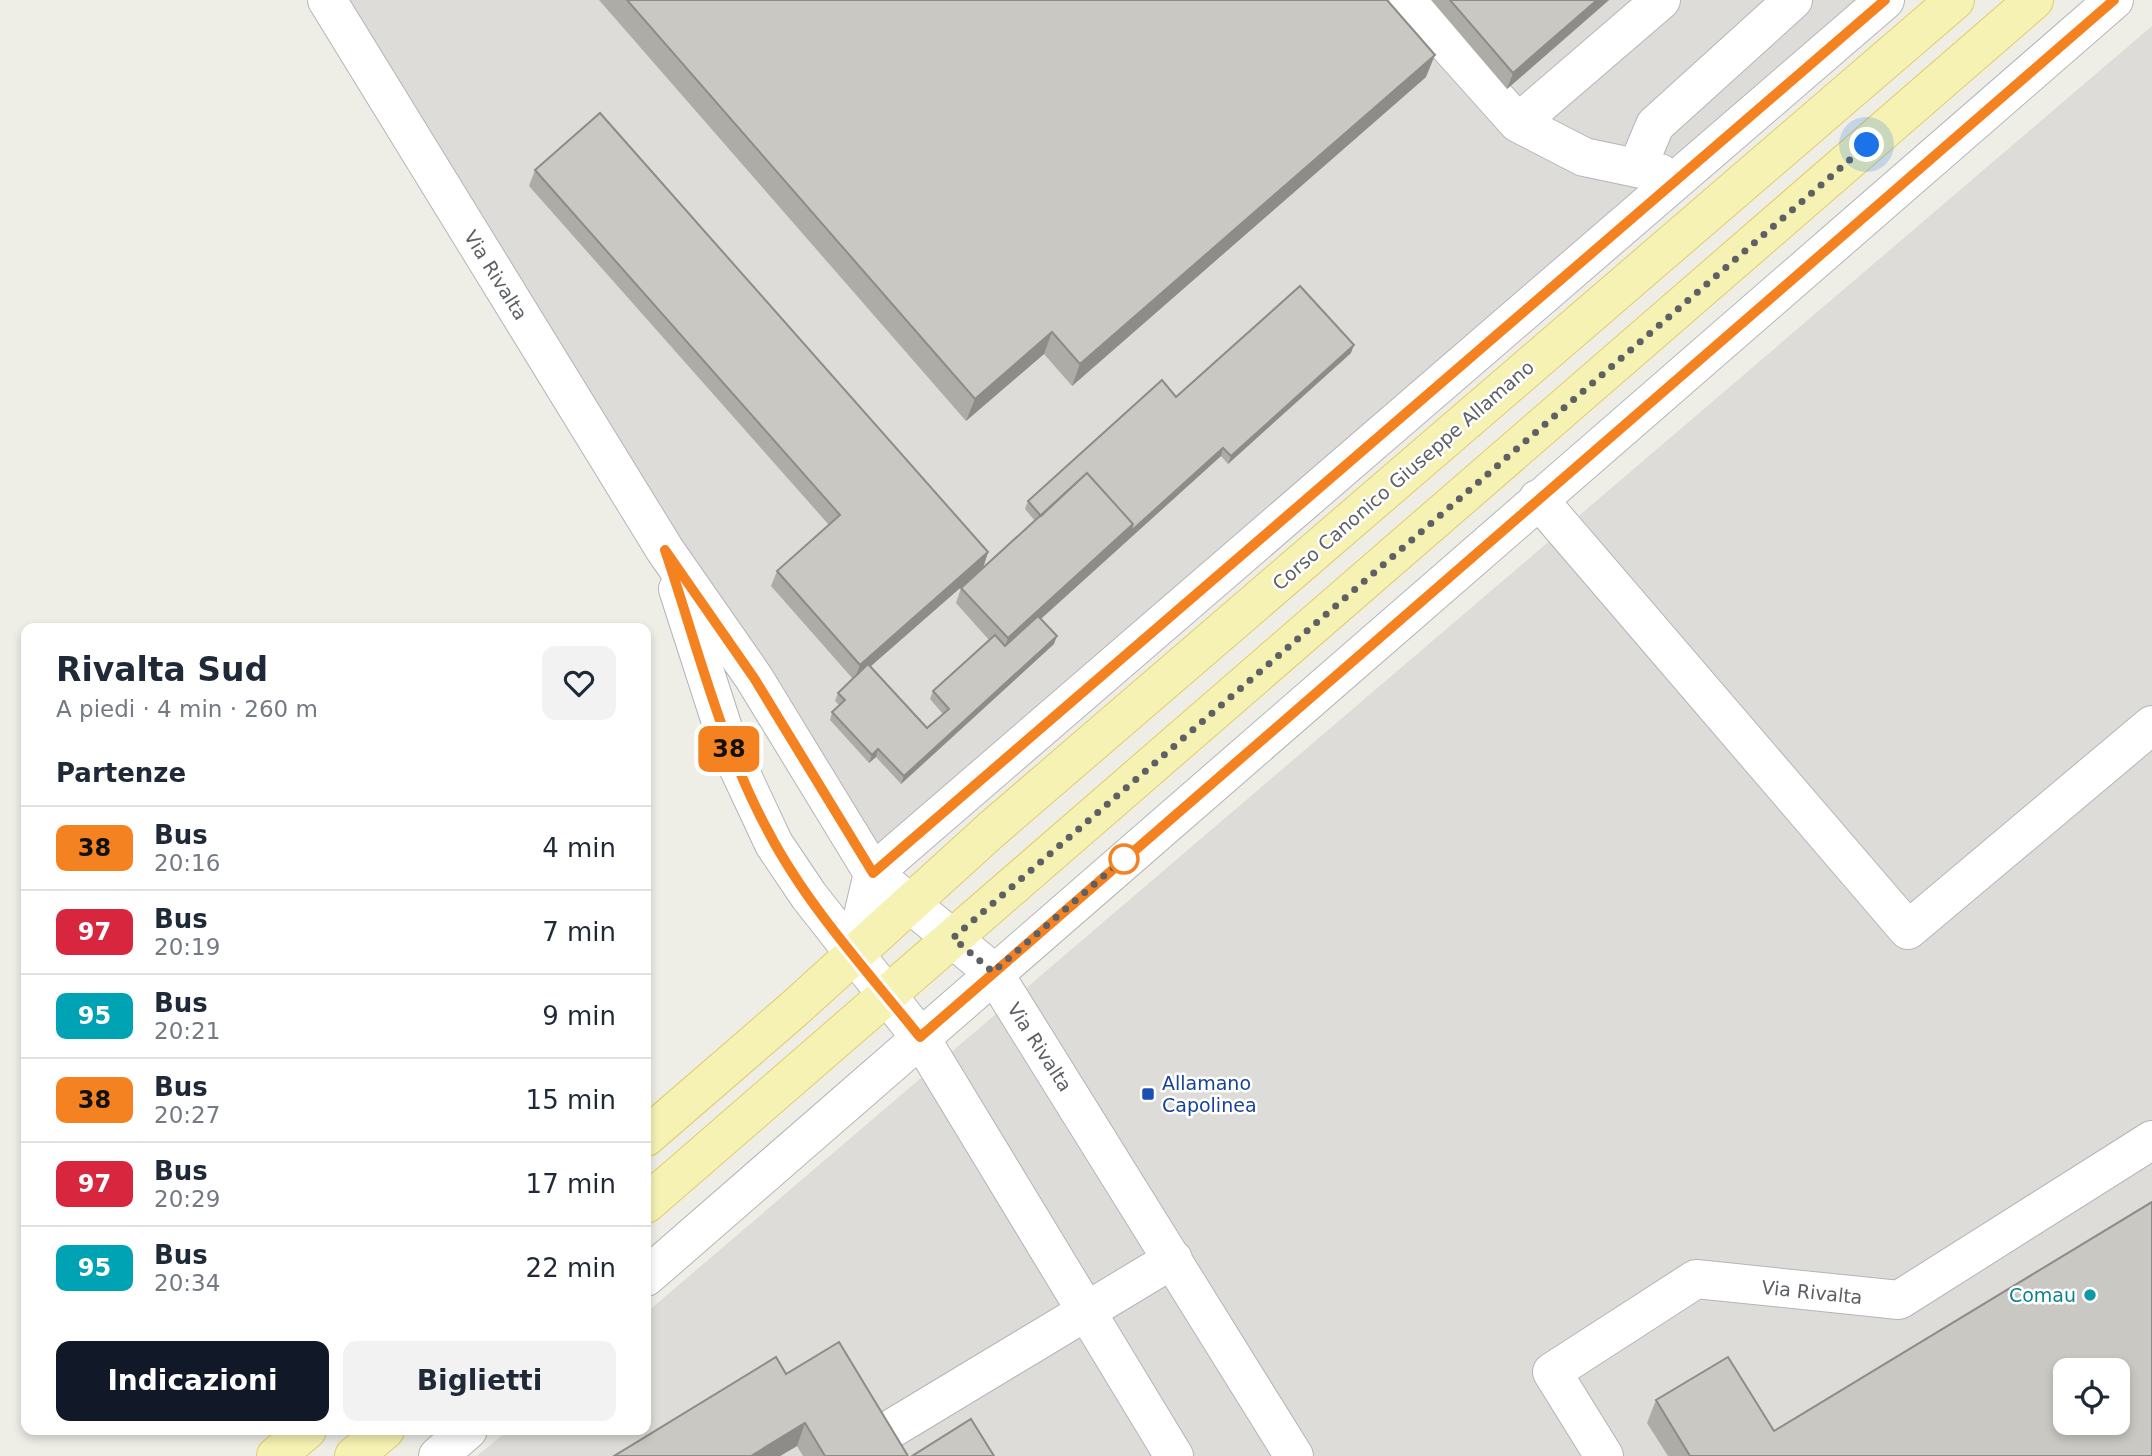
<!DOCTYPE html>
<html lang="it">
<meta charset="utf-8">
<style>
:root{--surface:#fff;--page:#f2f2f3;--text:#1f2937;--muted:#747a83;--line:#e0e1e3;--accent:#111827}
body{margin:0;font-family:"DejaVu Sans",sans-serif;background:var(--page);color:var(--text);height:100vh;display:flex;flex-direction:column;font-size:26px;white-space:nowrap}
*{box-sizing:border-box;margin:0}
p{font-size:23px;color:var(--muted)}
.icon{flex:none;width:38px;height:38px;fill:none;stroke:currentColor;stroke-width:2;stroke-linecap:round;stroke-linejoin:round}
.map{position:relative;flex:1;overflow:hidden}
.details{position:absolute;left:21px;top:623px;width:630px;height:812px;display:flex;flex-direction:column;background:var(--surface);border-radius:14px;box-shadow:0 4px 10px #0003}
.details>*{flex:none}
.badge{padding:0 14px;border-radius:10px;font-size:24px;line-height:46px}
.fabs{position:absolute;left:2053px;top:1358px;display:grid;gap:14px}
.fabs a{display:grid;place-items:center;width:77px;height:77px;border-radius:14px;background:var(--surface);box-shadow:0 4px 10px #0003;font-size:35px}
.you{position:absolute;width:35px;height:35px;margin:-18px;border:5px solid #fff;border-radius:50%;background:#1a73e8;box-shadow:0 0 0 10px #1a73e833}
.map>.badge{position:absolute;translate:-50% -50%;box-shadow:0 0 0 4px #fff}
h2{padding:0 35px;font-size:26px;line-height:63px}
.round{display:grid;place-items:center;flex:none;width:74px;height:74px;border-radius:14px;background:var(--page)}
.overview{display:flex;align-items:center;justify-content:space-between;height:119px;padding:0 35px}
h1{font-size:33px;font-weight:700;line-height:52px}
.action{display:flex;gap:14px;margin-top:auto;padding:14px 35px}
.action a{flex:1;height:80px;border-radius:14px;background:var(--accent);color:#fff;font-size:28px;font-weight:700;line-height:80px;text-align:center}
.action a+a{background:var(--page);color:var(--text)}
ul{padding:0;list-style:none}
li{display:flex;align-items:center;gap:21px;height:84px;padding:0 35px;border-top:2px solid var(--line)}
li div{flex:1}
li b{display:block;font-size:26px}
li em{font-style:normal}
li .badge{min-width:77px;font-weight:700;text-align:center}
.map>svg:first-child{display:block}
.industrial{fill:#dddcd8;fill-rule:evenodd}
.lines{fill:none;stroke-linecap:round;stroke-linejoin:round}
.minor-casing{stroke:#b3b5b9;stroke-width:40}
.major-casing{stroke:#e2cd6b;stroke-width:40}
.minor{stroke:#fff;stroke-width:38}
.major{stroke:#f6f2b3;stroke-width:38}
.wall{fill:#adaca7}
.shaded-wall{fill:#8d8c88}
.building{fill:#c9c8c2;stroke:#8d8c88;stroke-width:2;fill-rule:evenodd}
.line-casing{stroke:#fff;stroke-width:16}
.line{stroke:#f58220;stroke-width:10}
.walk{stroke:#5d6064;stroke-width:7;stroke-dasharray:0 12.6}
.stop-dot{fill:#fff;stroke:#f58220;stroke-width:3.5}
.transit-dot{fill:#1a4fb4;stroke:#fff;stroke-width:2.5}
.culture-dot{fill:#0f9aa8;stroke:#fff;stroke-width:2.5}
.labels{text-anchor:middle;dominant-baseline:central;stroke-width:5;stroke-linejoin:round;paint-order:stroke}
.street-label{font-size:19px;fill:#5d6064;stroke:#fff}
.transit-label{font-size:19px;fill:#164399;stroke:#fff;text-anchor:start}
.culture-label{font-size:19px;fill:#0d838f;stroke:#fff;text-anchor:end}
</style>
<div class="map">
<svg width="2152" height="1456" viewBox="0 0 2152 1456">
<rect width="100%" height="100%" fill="#eeede6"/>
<path class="industrial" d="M327,0H1885L873,873Z
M2152,26V1456H477L508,1430H646V1313ZM2065,1370H2118V1423H2065Z"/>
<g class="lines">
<g class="minor-casing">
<path id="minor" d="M327,0L665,550L754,678L873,873L993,972L1294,1456
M1408,0L1518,123L1661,0
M1518,123L1584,157L1660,173
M1637,168L1655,125L1793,0
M1538,499L1908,930L2152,725
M678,589L730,750L774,844L809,896L920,1037L1174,1456
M854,954L873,873L1885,0
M646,1277L2114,0
M886,1432L1173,1259
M438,1456L468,1430
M1604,1456L1552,1372L1696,1279L1899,1300L2152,1140"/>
</g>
<g class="major-casing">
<path id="major" d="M646,1137L794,1009L991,830L1955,0
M646,1204L2034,0
M276,1456L307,1430
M354,1456L385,1430"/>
</g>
<use href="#minor" class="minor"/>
<use href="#major" class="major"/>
</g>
<path class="wall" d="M599,0H1387L1426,77L1072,386L1044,354L966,421Z
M1431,0H1609L1507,89Z
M535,170L988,552L983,568L870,666L927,728L943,714L930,699L933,691L989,640L956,603L961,588L1035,521L1025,509L1028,501L1176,397L1351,353L1228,464L1221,456L1041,619L1054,644L901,784L876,757L869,763L830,720L832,712L839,705L835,701L838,693L853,679L771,586L777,571L829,525L529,186Z
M786,1374L908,1456H803L797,1446L780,1456H614Z
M1656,1400L1774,1431L2152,1456H1668L1647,1423Z"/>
<path class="shaded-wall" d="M1597,0H1609L1507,89L1513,73Z
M1435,55L1426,77L1072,386L1080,364Z
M1052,332L1044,354L966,421L975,399Z
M1354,345L1351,353L1228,464L1231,456Z
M1223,448L1221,456L1002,654L1008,638L1133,524Z
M988,552L983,568L854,681L860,665Z
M1057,636L1054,644L901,784L904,776Z
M878,749L876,757L869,763L872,755Z
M805,1423L797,1446L780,1456H751Z"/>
<path class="building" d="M627,0H1387L1435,55L1080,364L1052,332L975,399Z
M1450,0H1597L1513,73Z
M600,113L988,552L860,665L777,571L840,515L535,170Z
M1300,286L1354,345L1231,456L1223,448L1130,532L1133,524L1087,473L1041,516L1028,501L1162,380L1176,397Z
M1087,473L1133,524L1008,638L961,588Z
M1038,616L1057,636L904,776L878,749L872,755L832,712L845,700L838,693L868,664L927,728L949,709L933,691L995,635L1005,646Z
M2152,1202V1456H1690L1656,1400L1728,1357L1774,1431ZM2065,1370H2118V1423H2065Z
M839,1342L908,1456H825L805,1423L751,1456H614L776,1357L786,1374Z
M971,1419L994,1456H912Z"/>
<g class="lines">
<g class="line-casing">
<path id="line" d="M1885,0L873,873L754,678L665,550C697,645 721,745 769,833C808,907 868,972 920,1037L2114,0"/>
</g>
<use href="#line" class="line"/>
<path class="walk" d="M1124,859L1128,855L993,972L953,938L1867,145"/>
</g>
<circle class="stop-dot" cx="1124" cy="859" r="14"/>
<rect class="transit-dot" x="1141" y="1087" width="14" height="14" rx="3.5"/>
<circle class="culture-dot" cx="2090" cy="1295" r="7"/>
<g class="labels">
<g class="street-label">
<text transform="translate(496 275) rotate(58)">Via Rivalta</text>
<text transform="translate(1403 475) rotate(-41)">Corso Canonico Giuseppe Allamano</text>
<text transform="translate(1040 1047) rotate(57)">Via Rivalta</text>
<text transform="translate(1812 1292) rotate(6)">Via Rivalta</text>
</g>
<g class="transit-label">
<text x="1162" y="1083">Allamano<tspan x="1162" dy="22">Capolinea</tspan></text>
</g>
<g class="culture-label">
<text x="2076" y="1295">Comau</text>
</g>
</g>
</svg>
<div class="fabs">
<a><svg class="icon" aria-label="locate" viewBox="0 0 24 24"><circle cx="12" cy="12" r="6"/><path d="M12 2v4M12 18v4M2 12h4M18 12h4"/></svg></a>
</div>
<div class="you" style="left:1867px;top:145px"></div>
<b class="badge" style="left:729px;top:749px;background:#f58220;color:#111">38</b>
<section class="details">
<div class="overview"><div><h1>Rivalta Sud</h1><p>A piedi · 4 min · 260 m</p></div><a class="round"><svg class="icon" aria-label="heart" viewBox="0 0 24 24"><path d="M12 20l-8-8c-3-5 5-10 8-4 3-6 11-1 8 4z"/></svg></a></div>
<h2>Partenze</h2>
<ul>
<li><span class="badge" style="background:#f58220;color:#111">38</span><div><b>Bus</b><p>20:16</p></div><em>4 min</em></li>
<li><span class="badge" style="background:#d7263d;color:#fff">97</span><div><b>Bus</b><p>20:19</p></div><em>7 min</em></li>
<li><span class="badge" style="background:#00a3b4;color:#fff">95</span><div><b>Bus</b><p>20:21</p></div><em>9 min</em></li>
<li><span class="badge" style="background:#f58220;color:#111">38</span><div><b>Bus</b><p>20:27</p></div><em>15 min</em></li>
<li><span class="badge" style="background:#d7263d;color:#fff">97</span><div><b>Bus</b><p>20:29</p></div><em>17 min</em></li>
<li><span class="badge" style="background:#00a3b4;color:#fff">95</span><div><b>Bus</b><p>20:34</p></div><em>22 min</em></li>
</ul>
<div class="action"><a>Indicazioni</a><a>Biglietti</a></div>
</section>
</div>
